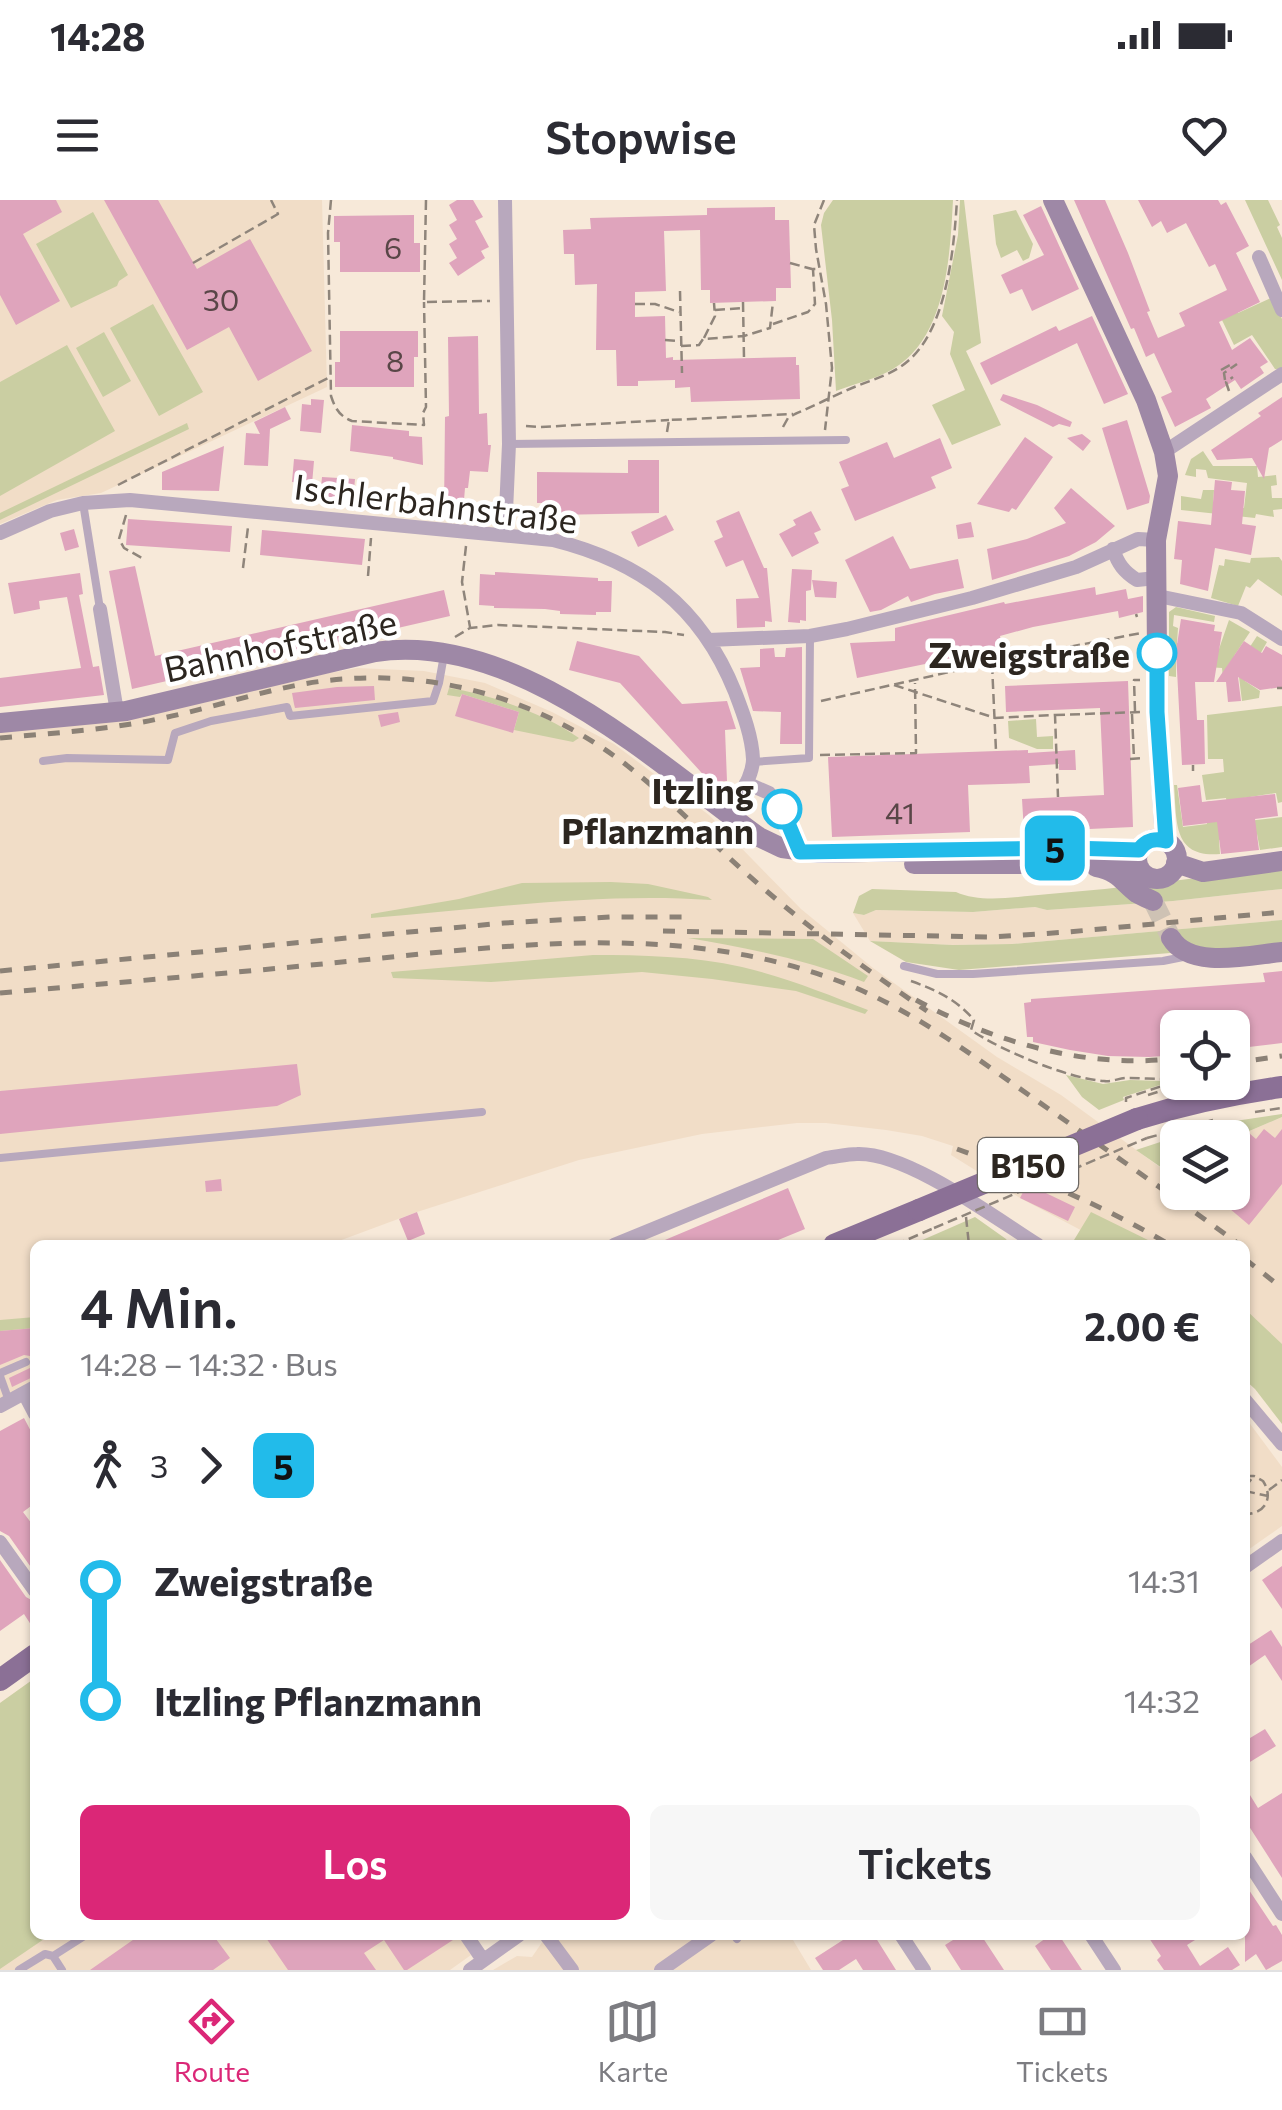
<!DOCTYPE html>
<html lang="de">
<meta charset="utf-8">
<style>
:root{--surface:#fff;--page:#f7f7f7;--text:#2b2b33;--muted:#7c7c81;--line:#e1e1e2;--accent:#db2777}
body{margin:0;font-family:Commissioner,sans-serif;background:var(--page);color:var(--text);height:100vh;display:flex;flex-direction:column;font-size:38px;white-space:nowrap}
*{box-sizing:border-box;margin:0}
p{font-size:32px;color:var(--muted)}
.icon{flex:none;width:55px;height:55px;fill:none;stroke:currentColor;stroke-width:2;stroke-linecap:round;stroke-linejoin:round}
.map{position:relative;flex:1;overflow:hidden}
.panel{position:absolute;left:30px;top:1040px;width:1220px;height:700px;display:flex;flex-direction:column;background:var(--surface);border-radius:15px;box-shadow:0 2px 8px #0004}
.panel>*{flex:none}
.badge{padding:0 20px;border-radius:15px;font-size:35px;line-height:65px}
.buttons{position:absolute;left:1160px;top:810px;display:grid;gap:20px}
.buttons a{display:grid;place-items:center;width:90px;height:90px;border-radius:15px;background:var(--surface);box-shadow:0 2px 8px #0004;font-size:50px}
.map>.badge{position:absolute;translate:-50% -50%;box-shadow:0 0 0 5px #fff}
.legs{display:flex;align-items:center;gap:15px;height:110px;padding:0 50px;font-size:32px}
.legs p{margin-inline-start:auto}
.head{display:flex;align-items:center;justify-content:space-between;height:170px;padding:0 50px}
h1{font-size:55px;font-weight:600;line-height:75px}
.action{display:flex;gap:20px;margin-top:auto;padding:20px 50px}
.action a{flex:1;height:115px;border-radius:15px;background:var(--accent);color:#fff;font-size:40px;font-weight:600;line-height:115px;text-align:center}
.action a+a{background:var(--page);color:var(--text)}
ul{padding:0 50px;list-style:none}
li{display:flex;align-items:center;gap:35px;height:120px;font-size:38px}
li i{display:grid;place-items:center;width:15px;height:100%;margin:0 12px;background:currentColor}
li i::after{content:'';width:25px;height:25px;margin:-12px;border:8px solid;border-radius:50%;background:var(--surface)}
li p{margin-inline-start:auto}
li:first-child i{background:linear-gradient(#0000 50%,currentColor 0)}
li:last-child i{background:linear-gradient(currentColor 50%,#0000 0)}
.status{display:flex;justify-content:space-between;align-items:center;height:70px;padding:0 50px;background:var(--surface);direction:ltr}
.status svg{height:28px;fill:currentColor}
header{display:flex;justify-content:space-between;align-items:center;height:130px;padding:0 50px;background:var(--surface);font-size:45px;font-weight:600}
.tab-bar{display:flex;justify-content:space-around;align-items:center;height:140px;border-top:2px solid var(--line);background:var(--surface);font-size:28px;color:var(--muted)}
.tab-bar a{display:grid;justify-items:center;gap:5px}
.tab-bar .on{color:var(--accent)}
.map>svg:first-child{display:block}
.built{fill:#f1ddc7}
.green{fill:#cacea2}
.building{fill:#dfa4bc}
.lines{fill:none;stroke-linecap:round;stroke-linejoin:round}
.secondary-tunnel{stroke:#cec2b4;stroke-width:20;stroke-dasharray:20 10;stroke-linecap:butt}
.path{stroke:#8f857b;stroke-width:2.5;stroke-dasharray:10 5;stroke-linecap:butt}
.lane{stroke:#b8a8bd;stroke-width:8}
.street{stroke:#b8a8bd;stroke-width:14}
.secondary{stroke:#9e88a6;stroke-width:20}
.primary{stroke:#8b7096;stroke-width:22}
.rail{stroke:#8b8176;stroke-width:5;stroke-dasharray:12 12;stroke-linecap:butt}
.path-bridge{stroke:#8f857b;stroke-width:2.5;stroke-dasharray:10 5;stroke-linecap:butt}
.primary-bridge{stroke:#8b7096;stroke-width:22}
.line-1-casing{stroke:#fff;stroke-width:22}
.line-1{stroke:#22bbea;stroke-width:15}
.stop-1-dot{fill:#fff;stroke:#22bbea;stroke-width:5}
.labels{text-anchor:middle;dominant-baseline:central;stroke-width:9;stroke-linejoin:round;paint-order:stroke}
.number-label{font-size:30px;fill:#594647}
.shield{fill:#fff;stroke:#6b6763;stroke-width:2.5}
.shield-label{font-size:32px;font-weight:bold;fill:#2c2620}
.street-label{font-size:35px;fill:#2c2620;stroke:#fff}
.stop-label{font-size:35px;font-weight:bold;fill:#2c2620;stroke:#fff;text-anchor:end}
</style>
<div class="status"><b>14:28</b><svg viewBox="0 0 49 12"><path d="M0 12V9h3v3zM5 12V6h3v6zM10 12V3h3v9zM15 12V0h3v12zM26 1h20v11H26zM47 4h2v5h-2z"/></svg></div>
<header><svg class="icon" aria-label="menu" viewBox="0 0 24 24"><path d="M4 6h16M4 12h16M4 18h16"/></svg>Stopwise<svg class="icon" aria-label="heart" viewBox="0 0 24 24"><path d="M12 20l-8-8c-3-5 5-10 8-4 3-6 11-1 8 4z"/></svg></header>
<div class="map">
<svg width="1282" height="1770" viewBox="0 0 1282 1770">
<rect width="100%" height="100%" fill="#f7e9d9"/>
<path class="built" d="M0,0H322L327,187L101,293L57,300L0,324Z
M357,468L424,471L485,483L552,512L614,544L709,615L801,709L873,768L997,857L1061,895L1161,968L1177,961L1178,992H1232L1233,938L1282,917V1190L1245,1155V1045H1109L1020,998L951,955L953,946L922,936L886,930L826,923H797L702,934L579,960L417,1012L328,1045H35V1187L0,1206V532Z
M1282,689V720L1012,744L953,745L870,741L853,713L864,715L876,710L973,712L1035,707L1047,710L1173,701Z
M1245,1217L1282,1267V1326L1245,1352Z
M35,1478V1735H458L471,1755L450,1770H0V1503Z
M547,1735H790L811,1770H493L517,1756L532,1757Z"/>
<path class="green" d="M833,0H953C950,55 947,137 893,169C876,179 854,184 836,191L832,120L821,25L824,13Z
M960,0H964L981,143L966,151L1001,225L952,245L932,205L965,190L950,154L954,132L942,116L958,35Z
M1245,0H1268L1280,25L1277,27L1282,38V80Z
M1016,10L1033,44L1029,58L1023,61L1017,50L1001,58L996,44L993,15Z
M93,12L128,75L119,81L117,86L71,108L36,44Z
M1273,97L1282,119V170L1275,169L1252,135L1234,145L1221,118L1232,101L1238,113Z
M153,104L203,192L159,216L110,128Z
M104,132L131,181L103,197L76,148Z
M67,145L115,231L0,296V182Z
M187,223L189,229L0,320V313Z
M1203,251L1213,266H1257L1258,277L1276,275L1277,285L1271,286L1272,298H1282V309L1273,310L1274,317L1256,314L1255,318L1181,310V296L1201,299L1203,290H1214L1213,305L1244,308L1247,283L1208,278L1206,270L1196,269V277L1185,275L1191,259Z
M1279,357L1282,361V396L1258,379L1250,388L1246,386L1238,406L1211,398L1219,365L1224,366L1225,359L1250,363L1251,358Z
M1176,407L1215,416L1214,422L1174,415L1173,426L1178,428L1177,443L1219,449L1229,420L1250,432L1234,456L1242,459L1257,436L1267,442L1245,481L1260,491L1259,498L1242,501L1239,477L1223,479L1222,468L1206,467V458L1176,460V477L1169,476V412Z
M449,488C489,494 546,514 579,538L573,542L514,530L519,512L462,494L460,497L447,495Z
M1282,506V602L1278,603L1276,593L1237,599L1239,622L1282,617V647L1260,650L1257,634L1219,640L1220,654C1172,658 1177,621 1174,585H1177L1183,627L1207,624L1206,602L1210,601L1229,618L1226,598L1206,600L1202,575L1224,572L1223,559H1208L1207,515Z
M1036,519L1037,537L1053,536V549H1037L1009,538L1008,521Z
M1282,667V689L1173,701L1047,710L1035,707L973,712L876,710L864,715L853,713L859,696L872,689L956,692C982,704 1020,696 1049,694C1127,688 1204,677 1282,667Z
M611,682L648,684L708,697L712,700C598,692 485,709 371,718V714L459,699L522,683Z
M1282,720V744L959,770L906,762L870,741L953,745L1012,744Z
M688,738L813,739L868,776L864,782C807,760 749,748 688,738Z
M593,755C642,755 693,756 742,767C785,777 827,794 868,810L865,814L796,791L712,779L642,772L491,782L393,778L391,772Z
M1066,875L1103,884L1130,880L1163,881V884L1123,897L1124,900L1099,910L1082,897Z
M1282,914V917L1233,938H1178L1177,961L1162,968L1136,950L1215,924Z
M1091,1012L1150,1041L1155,1045H1071Z
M975,1017L1006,1039L1010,1045H911Z
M1245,1109L1282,1144V1224L1255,1189L1245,1180Z
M35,1117V1128L0,1131V1120Z
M35,1478V1735H50L0,1769V1503Z"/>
<path class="building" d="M0,0H56L62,12L23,34L60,101L16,125L0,95Z
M104,0H158L197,69L250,39L312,151L258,181L229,127L187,150Z
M457,0H473L483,17L475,21L489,47L481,51L485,58L458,76L449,63L457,58L449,44L457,39L449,25L457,20L449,5Z
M1074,0H1105L1128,53L1150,111L1147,112L1158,138L1185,126L1179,113L1227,90L1215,64L1209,67L1186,23L1167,33L1161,21L1152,27L1138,0H1218L1221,5L1226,2L1249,46L1236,53L1260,102L1219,122L1232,150L1250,138L1268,162L1260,167L1264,173L1241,189L1235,180L1206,199L1211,208L1175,227L1161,197L1172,192L1154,153L1146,157L1134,128L1131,129Z
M1041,6L1079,89L1032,111L1022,89L1010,94L1001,75L1044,55L1023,15Z
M775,7V20H789L791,88H776V101L710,103V90H701L700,30L664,31L666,91L635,92V117L665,116L666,158L673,157V160L796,157V165H799L800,199L691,202L690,187L675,188V180L638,181V186H617L616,150H596L597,84L575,85L574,54H564L563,30L591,29L590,18L707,15V8Z
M414,15V43H420V72H340V42H334V16Z
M1092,116L1128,194L1104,204L1077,143L991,185L980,163L1056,126L1059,131Z
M340,131H418V157H414V187H335V162H340Z
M478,136L479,214L487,213L488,245H491L488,272L470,271L468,288H465L463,312L444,311L445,217L449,216L448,137Z
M1003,194L1037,205L1072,222L1070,227L1059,224L1053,227L1000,200Z
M1282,197V240L1269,248L1264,279L1252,258L1217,260L1211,250L1261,216L1258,213Z
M311,199L324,200L321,233L300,231L302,204L311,205Z
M285,207L291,219L270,229L268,266L244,265L246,233L260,234L254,222Z
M1127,220L1150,296L1149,303L1127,310L1102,228Z
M352,225L409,231V236L422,237L423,265L393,259V257L350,251Z
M1082,234L1091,241L1083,251L1067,238Z
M1025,237L1053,257L1016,310L1012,308L1009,312L977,304Z
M940,238L952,268L931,277L936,288L855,321L841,289L849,286L839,262L887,242L894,258Z
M224,246L219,291L162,290V272Z
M294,259L314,261L312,284L292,282Z
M628,260H659V313L554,315L556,303H537V272L628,273Z
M322,277L355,279L353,300L320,297Z
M1215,280L1232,282L1231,290L1245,291L1242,324L1256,326L1251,355L1215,348L1208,391L1180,384L1182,360L1174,359L1178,321L1211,325Z
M1071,288L1115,326L1096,342L1069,356L992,380L987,349L1027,339L1066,323L1054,308Z
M739,311L764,368H767L772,422L765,421V427L737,428L736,399L759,398L743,360L726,367L714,341L723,337L716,321Z
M811,311L821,330L814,333L819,343L792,357L779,334L796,325L793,320Z
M666,315L674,330L638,347L631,332Z
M128,319L232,326L230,352L126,345Z
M971,322L974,337L958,339L956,325Z
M74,329L79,347L65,351L60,333Z
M262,330L365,339L362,365L260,355Z
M893,336L910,369L958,359L964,388L935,394L911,402L908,396L881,410L870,412L845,360Z
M135,366L155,456L444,390L450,416L132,489L109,371Z
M792,369L812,370L811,390L806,391V421L800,420V423L788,422Z
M495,372L598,378V381H612L611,412H596V415L560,414V411L545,409L494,408V406L479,405L480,374L495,375Z
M80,373L83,394L79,395L93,467L99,466L104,495L0,507V478L81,468L67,397L39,401L40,409L14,414L8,383Z
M812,380L837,382L836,398L815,397Z
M1095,387L1096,395L1126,389L1128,399L1143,396V412L1119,418L1118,411L1033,427L1000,436L1003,448L857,478L850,443L895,441V428L1004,402L1005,404Z
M1181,419L1215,425L1214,431L1222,432L1214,482H1195L1197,520H1204L1205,564L1182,565L1176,451Z
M577,441L639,456L682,504L727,501L736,529L725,530L727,581L710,582L620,483L569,470Z
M1244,441L1262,453L1266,446L1282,455V487L1260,490L1238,477L1241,501L1228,502L1226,482H1216Z
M802,447V544H780L781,512L753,511L740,468L760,467V449L774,448L775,457H785L786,448Z
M1128,481L1133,627L1024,632L1022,599L1104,595L1100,508L1006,512L1005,486Z
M374,486L375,500L295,508L294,504L292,493L337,487Z
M462,494L519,512L513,533L455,516Z
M398,512L400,522L381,527L378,515Z
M1028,550V553L1075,550L1076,570H1059V564L1029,566L1030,583L968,585L970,632L832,637L828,557Z
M1200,585L1202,602L1275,594L1278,616L1255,619L1259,650L1221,654L1217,622L1183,626L1178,588Z
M1282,771V843L1232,849V828H1178V855L1149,857L1108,856L1070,850L1033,842V837H1027L1024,803L1031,802V799L1265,782L1263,773Z
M297,864L301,895L277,906L0,934V891Z
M1264,929L1275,938L1282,929V984L1249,1025L1210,992H1232V953L1249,933L1256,939Z
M221,979L222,991L206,992L205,981Z
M1027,984L1075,1007L1068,1021L1020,998Z
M788,988L805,1029L766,1045H653Z
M417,1012L425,1034L408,1041L399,1019Z
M35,1128V1176L12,1187L9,1178L30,1168L33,1160L30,1156L24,1155L0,1165V1131Z
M24,1218L35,1239V1303L23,1312L35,1328V1373L9,1336L0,1331V1231Z
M0,1360L26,1397L35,1402V1431L24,1414L0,1431Z
M1282,1366V1409L1262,1380Z
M1271,1430L1282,1447V1481L1265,1455L1245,1469V1447Z
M1265,1529L1276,1546L1245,1565V1541Z
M1245,1587L1258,1608L1282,1593V1678L1245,1620Z
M1245,1684L1273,1726L1276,1725L1282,1735V1761L1266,1770L1256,1754L1245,1762Z
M140,1735H213L230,1758L213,1770H90Z
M264,1735H455L456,1738L407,1770H404L384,1740L364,1753L376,1770H288Z
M840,1735H874L896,1770H863L856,1759L839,1770H823L815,1758L843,1740Z
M961,1735H981L1004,1770H961L945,1745Z
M1050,1735H1059L1082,1770H1051L1035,1746Z
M1147,1735H1203L1187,1745L1200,1766L1228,1747L1240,1765L1232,1770H1164L1157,1760L1161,1756Z"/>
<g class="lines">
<path class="secondary-tunnel" d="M1153,701L1171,738"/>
<path class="path" d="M331,0L328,33L331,196C335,208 339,216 352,221L424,225L423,213L426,207L424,102
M426,0L424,102L490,101
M824,0L814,25L816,49L826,104L832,168L825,230
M193,63L278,14L271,0
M790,63L812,69
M680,91L682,173
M743,102L744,158
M635,104H655L679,112
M715,110L742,108
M773,124L808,112L815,104L813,69H818
M704,138L715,116L714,103
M665,140L679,141
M681,146L699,145L703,139L744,136L770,128L773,102
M1221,170L1230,165L1232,167
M1225,180L1224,173L1237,164
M1229,191L1226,182L1233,177
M526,226L540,227L669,220
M783,227L788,218L795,214C814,206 833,196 852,188C871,180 892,175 908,161C947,128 954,48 957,0
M667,232L669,220L793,214
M118,285L330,177
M126,315L119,339L124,348L142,358
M466,346L462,382L470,427
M243,368L248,327
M368,376L371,338
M1136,414L1137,417
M455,437L470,428L498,425L665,432L684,435
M992,464L996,551
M894,485L995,518L1055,515L1058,597
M1277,488H1282
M821,501L1007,459L1141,433
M1135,511L1134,480H1140
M1132,514L1134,559
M1055,515L1141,512
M820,555L916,553L915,483
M1130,559L1144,558
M1193,571V565
M911,781C936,790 956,799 974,820L971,830C1000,850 1069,879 1104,881C1112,882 1119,878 1127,878C1140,878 1154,879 1167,879V885
M1232,874L1246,872
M1148,895L1189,882
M1126,902V898L1165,885
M1255,912L1282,908
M1147,938L1213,920
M966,1017L969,1045
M895,1045L934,1028
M1245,1276H1254L1263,1281C1274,1298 1265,1314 1245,1314
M1245,1287L1253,1277
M1269,1290L1282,1280
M1245,1291L1268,1296"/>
<path class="lane" d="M509,244L846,240
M83,303L100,409
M43,561L67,558L168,560L175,533L211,521L287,507L290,516L433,501L439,483L444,455
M753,562L809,558L810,436
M904,766L937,774H973L1163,761L1183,757
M0,958L482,912
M0,1173L26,1162
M0,1176L9,1201
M734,1735L737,1739
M53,1756L62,1770
M19,1770L45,1754L53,1756L86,1735"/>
<path class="street" d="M505,0L509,244L505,334
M1259,57L1282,110
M1164,252L1282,174
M0,333L50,311L83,303L130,300L553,340C641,362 700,405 735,492C743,513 752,536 753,559C753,579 736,598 729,616
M1113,349C1118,364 1124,372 1137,380L1156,378
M1158,396L1241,413L1282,439
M100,409L117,512
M708,440L810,436L847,429L972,398L1076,367L1138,339L1156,340
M746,583L769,593L782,609L800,652
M614,1045L826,958C836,957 847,954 857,954C907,952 995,1018 1038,1045
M24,1193L35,1214
M1245,1200L1282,1244
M0,1206L35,1187
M0,1342L35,1391
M1245,1367L1282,1341
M1245,1657L1282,1714
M466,1735L483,1760
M546,1735L572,1770
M901,1735L924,1770
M1091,1735L1114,1770
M470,1770L519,1735
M661,1770L711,1735"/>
<path class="secondary" d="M1053,0L1146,200L1164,252L1168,276L1156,340L1157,453V511L1165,641
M0,523L126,511L375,452C515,431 653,560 759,637L782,648L819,653L1069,648L1139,650
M1137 659a20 20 0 1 1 40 0a20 20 0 1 1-40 0Z
M1176,663L1203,672L1282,661
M914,664H1083C1103,660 1122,659 1140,669
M1096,667C1120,672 1121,681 1138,694C1139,695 1152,700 1153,701
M1171,738C1190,770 1250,755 1282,752"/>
<path class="primary" d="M1137,919C1185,904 1232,894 1282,887
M834,1045L919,1010
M0,1480L35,1455"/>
<path class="rail" d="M0,538C53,533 106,530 158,519C220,507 280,483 344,479C448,471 552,505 634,571C679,607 718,650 763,688C815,733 870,772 927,811
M663,731L992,737L1068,732L1282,712
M0,771L504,723L611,717H683
M0,793C111,783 222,774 332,763C507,746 689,718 856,788C921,816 979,860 1036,900C1104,948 1173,996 1240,1045
M916,800C994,842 1088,870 1178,858
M1232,863L1282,856
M957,949C1031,976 1103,1005 1170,1045
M1245,1059L1282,1088"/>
<path class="path-bridge" d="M934,1028L1147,938"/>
<path class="primary-bridge" d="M919,1010L1137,919"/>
</g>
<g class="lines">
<g class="line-1-casing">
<path id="line-1" d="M782,609L800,652L1070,648L1139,650C1146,640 1154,638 1166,641L1157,512V453"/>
</g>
<use href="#line-1" class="line-1"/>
</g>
<g class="stop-1-dot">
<circle cx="1157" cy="453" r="18"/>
<circle cx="782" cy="609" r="18"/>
</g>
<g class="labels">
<g class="number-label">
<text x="393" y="46">6</text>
<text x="221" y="98">30</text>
<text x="395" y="159">8</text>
<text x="900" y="611">41</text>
</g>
<rect class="shield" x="978" y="938" width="100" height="54" rx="8"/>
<g class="shield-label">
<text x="1028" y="965">B150</text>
</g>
<g class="street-label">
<text transform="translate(436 302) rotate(7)">Ischlerbahnstraße</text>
<text transform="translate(280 444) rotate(-12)">Bahnhofstraße</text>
</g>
<g class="stop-label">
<text x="1130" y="453">Zweigstraße</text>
<text x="754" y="589">Itzling<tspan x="754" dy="40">Pflanzmann</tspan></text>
</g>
</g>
</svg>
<div class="buttons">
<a><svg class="icon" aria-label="locate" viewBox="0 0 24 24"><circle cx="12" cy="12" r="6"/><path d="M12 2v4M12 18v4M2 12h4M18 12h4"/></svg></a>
<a><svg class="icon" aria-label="layers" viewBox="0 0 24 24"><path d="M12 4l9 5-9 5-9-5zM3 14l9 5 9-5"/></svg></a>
</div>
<b class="badge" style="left:1055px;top:648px;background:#22bbea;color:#111">5</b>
<section class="panel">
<div class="head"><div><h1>4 Min.</h1><p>14:28 – 14:32 · Bus</p></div><b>2.00 €</b></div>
<div class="legs"><svg class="icon" aria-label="walk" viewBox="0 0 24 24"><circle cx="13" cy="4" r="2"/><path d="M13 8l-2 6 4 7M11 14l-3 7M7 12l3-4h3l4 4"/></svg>3<svg class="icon" aria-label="forward" viewBox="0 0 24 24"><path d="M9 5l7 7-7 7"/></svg><b class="badge" style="background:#22bbea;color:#111">5</b></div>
<ul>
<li><i style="color:#22bbea"></i><b>Zweigstraße</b><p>14:31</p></li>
<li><i style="color:#22bbea"></i><b>Itzling Pflanzmann</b><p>14:32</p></li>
</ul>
<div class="action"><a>Los</a><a>Tickets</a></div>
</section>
</div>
<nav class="tab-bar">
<a class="on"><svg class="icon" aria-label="directions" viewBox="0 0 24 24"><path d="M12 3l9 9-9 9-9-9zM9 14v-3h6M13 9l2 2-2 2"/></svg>Route</a>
<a><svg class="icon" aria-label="map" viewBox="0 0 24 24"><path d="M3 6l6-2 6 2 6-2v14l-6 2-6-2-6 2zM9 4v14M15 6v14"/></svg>Karte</a>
<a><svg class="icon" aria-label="tickets" viewBox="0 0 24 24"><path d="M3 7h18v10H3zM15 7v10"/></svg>Tickets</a>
</nav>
